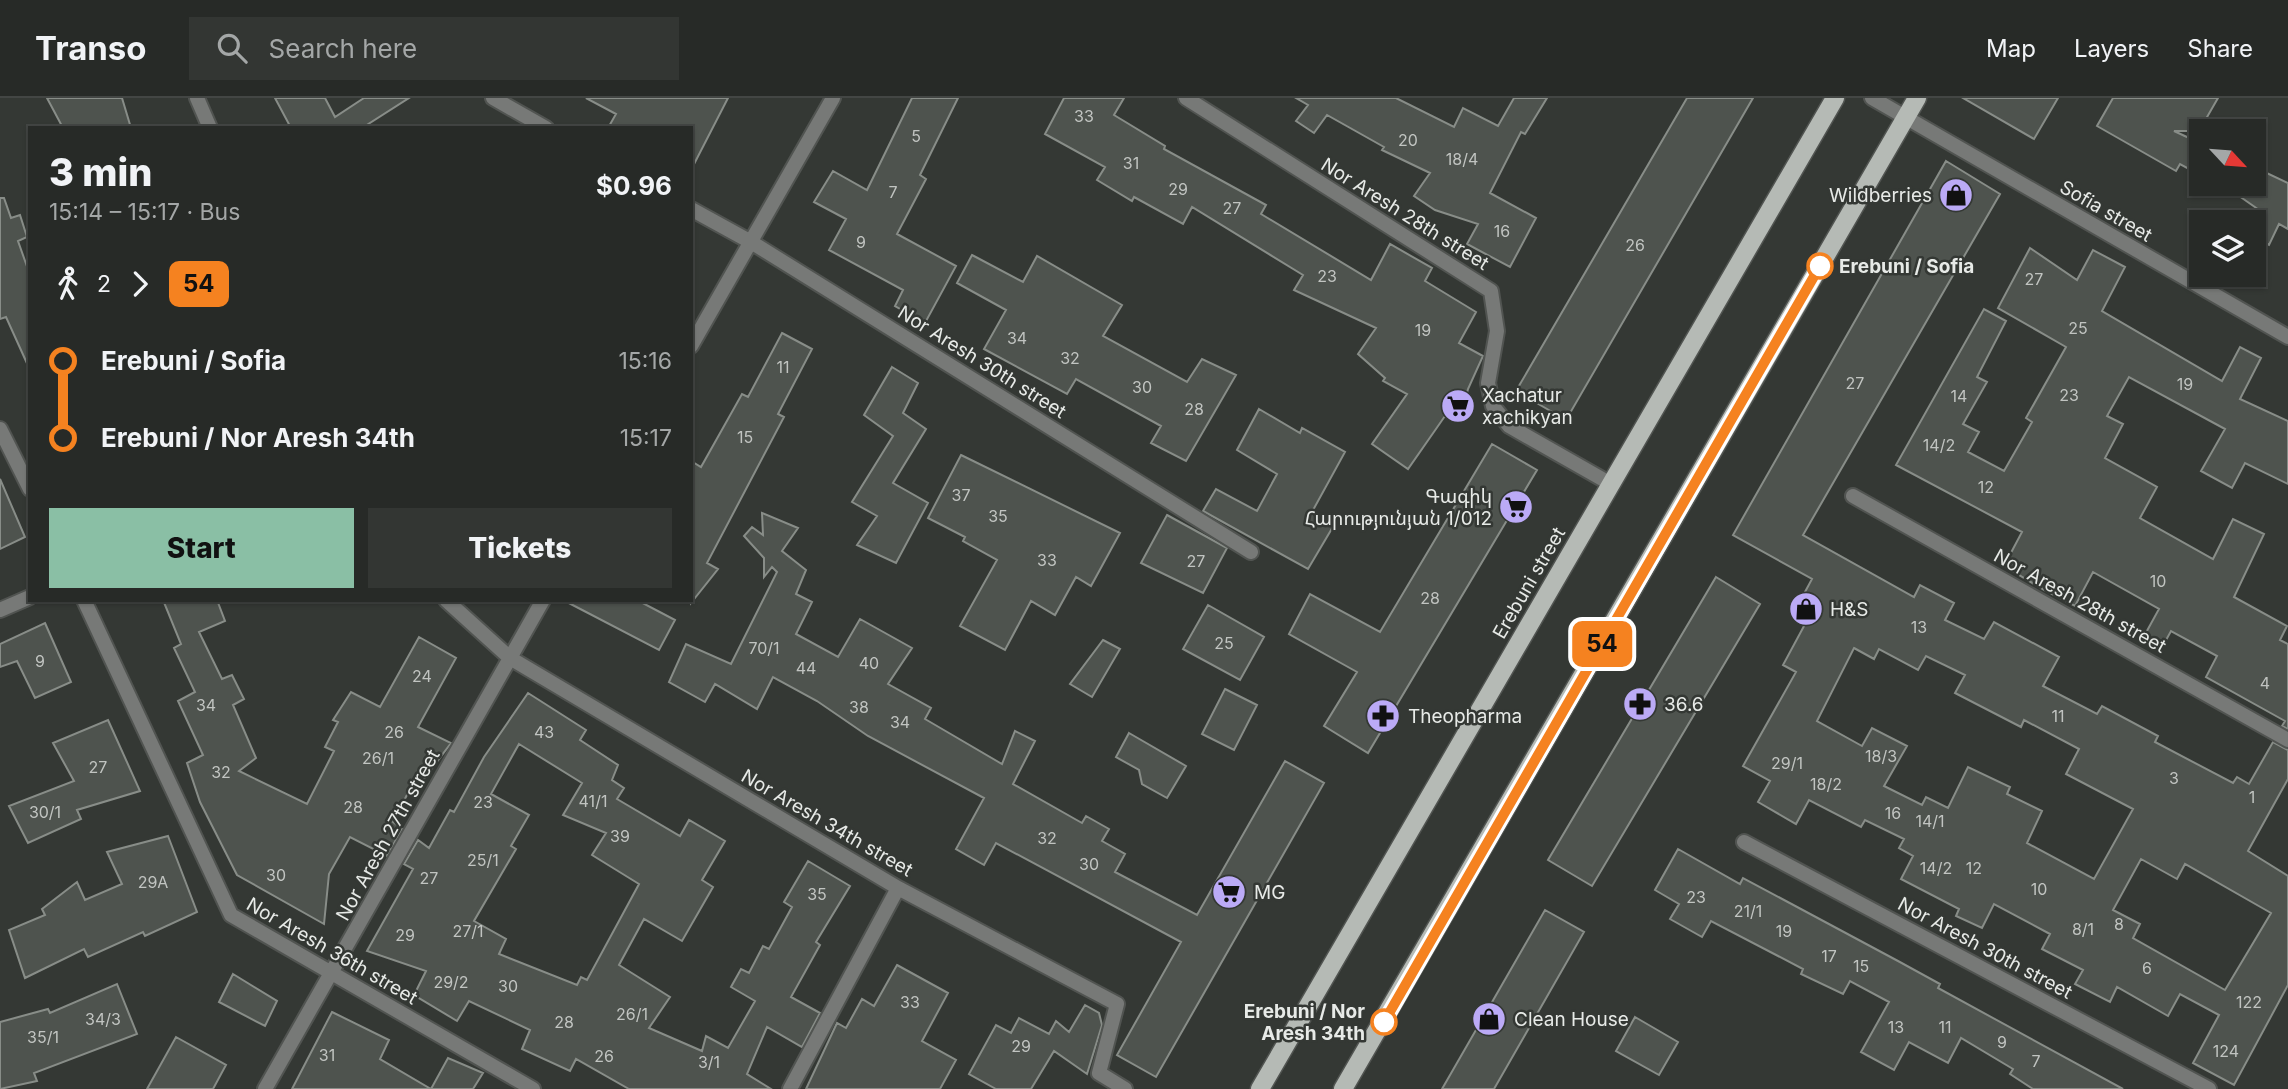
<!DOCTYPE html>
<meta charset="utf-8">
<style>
:root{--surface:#272a27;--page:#333633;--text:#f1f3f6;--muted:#a4a7a7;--line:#434644;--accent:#8abfa5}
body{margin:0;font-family:Inter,"Noto Sans Armenian",sans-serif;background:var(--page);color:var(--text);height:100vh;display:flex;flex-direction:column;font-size:26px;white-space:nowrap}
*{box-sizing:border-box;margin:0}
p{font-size:23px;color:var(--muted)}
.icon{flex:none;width:38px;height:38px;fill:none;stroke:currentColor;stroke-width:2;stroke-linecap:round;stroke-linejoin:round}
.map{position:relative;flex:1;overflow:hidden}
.sheet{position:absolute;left:28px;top:28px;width:665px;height:476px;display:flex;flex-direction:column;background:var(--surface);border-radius:0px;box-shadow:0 2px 5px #0004,0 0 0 2px var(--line)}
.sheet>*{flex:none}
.badge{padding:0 14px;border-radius:10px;font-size:24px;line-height:46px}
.needle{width:46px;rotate:116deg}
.buttons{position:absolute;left:2189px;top:21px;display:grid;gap:14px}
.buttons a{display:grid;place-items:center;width:77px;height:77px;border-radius:0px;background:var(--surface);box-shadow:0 2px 5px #0004,0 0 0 2px var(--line);font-size:35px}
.map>.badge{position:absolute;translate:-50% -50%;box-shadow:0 0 0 4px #fff}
.legs{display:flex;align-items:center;gap:10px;height:77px;padding:0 21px;font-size:23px}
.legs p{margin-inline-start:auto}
.head{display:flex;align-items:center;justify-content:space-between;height:119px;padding:0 21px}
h1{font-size:38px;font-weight:800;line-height:52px}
.button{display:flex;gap:14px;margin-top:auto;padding:14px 21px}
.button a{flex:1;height:80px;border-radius:0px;background:var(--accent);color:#111;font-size:28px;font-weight:800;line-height:80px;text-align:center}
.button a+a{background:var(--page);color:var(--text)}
ul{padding:0 21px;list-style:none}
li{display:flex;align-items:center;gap:24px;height:77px;font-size:26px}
li i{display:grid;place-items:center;width:10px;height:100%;margin:0 9px;background:currentColor}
li i::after{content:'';width:18px;height:18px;margin:-9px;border:5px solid;border-radius:50%;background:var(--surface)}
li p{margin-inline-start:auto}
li:first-child i{background:linear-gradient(#0000 50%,currentColor 0)}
li:last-child i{background:linear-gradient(currentColor 50%,#0000 0)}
header{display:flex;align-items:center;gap:42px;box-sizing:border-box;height:98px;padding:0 35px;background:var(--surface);border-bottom:2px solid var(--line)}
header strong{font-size:33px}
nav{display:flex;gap:38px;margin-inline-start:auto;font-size:24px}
.search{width:490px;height:63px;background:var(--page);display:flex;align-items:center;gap:18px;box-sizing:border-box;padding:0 24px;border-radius:0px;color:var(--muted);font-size:26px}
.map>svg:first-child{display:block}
.building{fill:#4e534e;stroke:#888d88;stroke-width:2;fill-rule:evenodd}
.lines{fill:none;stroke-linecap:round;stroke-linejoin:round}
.street-casing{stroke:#515451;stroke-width:18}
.primary-casing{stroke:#515451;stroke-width:21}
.street{stroke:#777977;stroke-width:14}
.primary{stroke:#b5bab5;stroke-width:18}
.line-1-casing{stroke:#fff;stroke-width:16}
.line-1{stroke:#f58220;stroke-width:10}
.stop-1-dot{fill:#fff;stroke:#f58220;stroke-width:3.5}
.labels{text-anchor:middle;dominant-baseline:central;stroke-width:5;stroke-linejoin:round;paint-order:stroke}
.number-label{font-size:16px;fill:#c1c4c1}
.poi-label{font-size:19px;fill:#e7eae7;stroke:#343834;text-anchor:start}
.street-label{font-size:19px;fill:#e7eae7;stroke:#343834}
.stop-label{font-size:19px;font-weight:bold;fill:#e7eae7;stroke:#343834;text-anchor:start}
</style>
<header>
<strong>Transo</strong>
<div class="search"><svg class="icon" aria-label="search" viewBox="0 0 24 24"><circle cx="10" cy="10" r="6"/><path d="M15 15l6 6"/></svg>Search here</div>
<nav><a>Map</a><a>Layers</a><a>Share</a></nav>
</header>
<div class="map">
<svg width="2288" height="991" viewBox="0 0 2288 991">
<rect width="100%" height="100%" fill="#343834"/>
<path class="building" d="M47,0H122L131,30H63Z
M275,0H325L335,19L364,0H409L362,30H291Z
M586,0H728L691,72V30H608L616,16Z
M912,0H958L920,77L926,81L897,136L956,168L925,225L895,208L903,192L829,152L846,121L814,104L833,73L867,92Z
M1064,0H1124L1114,17L1165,48L1164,51L1266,107L1261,116L1371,182L1390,146L1432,170L1425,183L1476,214L1459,245L1483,258L1468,291L1461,318L1453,315L1451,322L1445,318L1408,371L1372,346L1407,296L1383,283L1385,280L1358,256L1376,230L1294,192L1303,177L1192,109L1183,126L1134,99L1132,103L1097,82L1105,69L1045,36Z
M1296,0H1396L1454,29L1463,10L1498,28L1514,0H1547L1525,36L1521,34L1490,95L1536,120L1510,169L1467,146L1478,126L1435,112L1414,98L1430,75L1382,52L1384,49L1327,17L1314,35L1296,23L1308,7Z
M1687,0H1753L1566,322L1516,293Z
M1963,0H2058L2034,41Z
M2113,0H2218L2199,33H2174L2202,46V78L2180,66L2176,73L2097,28Z
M1946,63L2000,96L1803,437L1914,499L1920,487L1954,505L1945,522L1984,541L1994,524L2059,559L2043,588L2097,616L2102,608L2158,638L2155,644L2233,685L2237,679L2249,686L2273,644L2288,652V681L2248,753L2288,778V887L2234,987L2193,965L2219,917L2180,896L2168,918L2117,889L2110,904L2075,886L2083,872L2042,851L2050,836L1994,806L1982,830L1956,818L1959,811L1901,781L1913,758L1899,750L1904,741L1865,722L1861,729L1809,702L1796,726L1758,704L1770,683L1743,668L1796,574L1783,567L1818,502L1805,494L1812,481L1733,437ZM1854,550L1874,561L1879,551L1918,572L1926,558L1965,577L1955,595L2021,629L2024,622L2079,651L2066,676L2133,711L2094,781L2027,745L2042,713L2007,696L2010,689L1968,669L1948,710L1926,699L1922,707L1884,688L1907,648L1872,630L1862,648L1817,623ZM2141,761L2177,781L2185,766L2271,815L2225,892L2133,840L2140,826L2113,812Z
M2254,69L2288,85V131L2279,126L2269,147L2254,139V130L2262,114L2222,86H2254Z
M0,100H4L11,120L20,117L27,139L18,143L30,177V272L6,219L0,221Z
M2030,150L2077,182L2093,152L2125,169L2102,213L2222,283L2240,249L2261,260L2240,301L2288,323V386L2245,365L2232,390L2201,373L2225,331L2129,279L2107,318L2123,326L2105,360L2157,389L2140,420L2213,461L2233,421L2264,436L2234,499L2287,528L2280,542L2288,546V631L2282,628L2285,623L2206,579L2217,558L2171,533L2160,553L2142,542L2159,511L2093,474L2075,508L2044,492L2004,468L2022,434L1896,367L1984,211L2006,223L1977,279L1987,284L1963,326L1979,334L1968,354L2004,373L2032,324L2026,320L2066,249L1998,210Z
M972,157L1023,184L1037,158L1122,207L1103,238L1187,284L1202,261L1236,277L1186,363L1151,345L1161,328L1076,281L1067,296L984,251L1006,212L957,185Z
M782,235L812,251L778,316L784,319L707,465L718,471L691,505V363L701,369L742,296L748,299Z
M892,269L918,285L903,315L926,331L893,385L928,405L896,465L857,447L877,418L852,404L893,338L864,317Z
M1259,311L1300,335L1302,330L1345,354L1312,414L1334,427L1308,471L1203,413L1216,391L1257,413L1277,376L1237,352Z
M1492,346L1537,372L1368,655L1324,628L1357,574L1289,536L1310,496L1380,534Z
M961,357L1120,435L1091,488L1076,479L1055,517L1031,503L1005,552L960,528L997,462L963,443L965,439L928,420Z
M0,381L25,439L0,451Z
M762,415L798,430L782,453L806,472L796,496L812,504L796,536L838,559L860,521L912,550L888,586L931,610L925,621L1002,666L1015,633L1035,643L1013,686L1082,725L1086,718L1109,731L1102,743L1125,756L1115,774L1197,817L1285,663L1324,685L1156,979L1117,957L1181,844L996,745L984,767L956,751L984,700L868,638L817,603L773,579L757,611L715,586L705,604L669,584L686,546L731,566L777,474L772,469L764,479V460L744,438L752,429L763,437Z
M1167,417L1227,450L1203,495L1141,465Z
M1716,479L1760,506L1592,788L1548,762Z
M163,502H217L225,523L199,534L222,581L232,577L244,601L233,607L256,660L239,673L307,706L334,653L325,649L338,624L333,622L351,594L380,609L419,539L456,560L418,629L451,645L415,693L410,691L393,724L402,731L387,758L350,739L329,776L324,826L237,777L200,704L187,665L203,657L178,603L195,594L174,550L181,546Z
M563,502H637L675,522L659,552Z
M1208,507L1264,539L1240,582L1183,551Z
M45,525L71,584L35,600L17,563L0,569V546Z
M1103,542L1120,551L1092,599L1070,586Z
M1225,591L1257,607L1234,652L1202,636Z
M528,595L586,632L580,642L618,667L612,682L624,690L617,701L680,738L689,722L725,743L702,782L713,789L682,843L644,821L619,867L670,899L649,930L702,953L706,938L728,950L755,903L731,889L741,871L749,875L763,848L769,851L792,809L784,804L808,763L850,788L816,844L820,847L791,899L820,915L802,949L767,929L747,976L771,991H629L576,961L570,973L522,951L530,932L469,903L457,923L414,897L426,873L367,853L413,771L404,766L418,742L429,750L450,712L454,714L484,659ZM519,646L582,685L563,717L606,735L592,757L639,786L587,882L581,879L577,887L499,856L506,841L474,823L516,751L511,748L529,717L491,696Z
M108,622L140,693L77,712L81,721L28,745L9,708L74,683L53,645Z
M1129,635L1186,668L1167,700L1142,686L1139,672L1116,659Z
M168,738L197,814L145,838L143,834L88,859L84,851L25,880L9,832L45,817L42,811L77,784L85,802L122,786L107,754Z
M1678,751L1740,786L1743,780L1898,863L1940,886L1938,890L2123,991H2033L2010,976L2013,971L1961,940L1948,965L1909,944L1894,972L1861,954L1889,904L1850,883L1843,896L1801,876L1803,871L1711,823L1702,839L1670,821L1679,806L1655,792Z
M1545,812L1584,834L1494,991H1442Z
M897,867L948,895L922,943L956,962L940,991H806L837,925L846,930L862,901L874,908Z
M233,876L277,903L265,928L219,904Z
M117,886L137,936L34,975L37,983L0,991V924L48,911L50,915Z
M1085,907L1099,915L1102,927L1087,976L1054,953L1031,991H996L969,976L996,927L1011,935L1019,920L1049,936L1056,923L1069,934Z
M332,914L389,942L380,961L431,991L448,960L483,975L473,991H292Z
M1635,919L1678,944L1659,977L1616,953Z
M176,939L226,967L213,991H147Z"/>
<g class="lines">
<g class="street-casing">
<path id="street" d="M197,0L210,30
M493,0L546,30
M1186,0L1491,193L1497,233L1488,285L1493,308L1509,328L1611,386
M1872,0L2288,239
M691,111L751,144L1251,454
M691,248L833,0
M0,331L30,391
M1853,398L2288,642
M84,502L231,817L533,991
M446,502L510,560L898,790L1117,906L1099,975L1125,991
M0,512L30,499
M1744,744L2209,991
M265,991L543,502
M790,991L898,790"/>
</g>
<g class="primary-casing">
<path id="primary" d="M1260,991L1835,0
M1343,991L1917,0"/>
</g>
<use href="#street" class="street"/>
<use href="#primary" class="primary"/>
</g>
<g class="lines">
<g class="line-1-casing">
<path id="line-1" d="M1384,924L1820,168"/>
</g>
<use href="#line-1" class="line-1"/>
</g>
<defs>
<g id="shop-disc" transform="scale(1.75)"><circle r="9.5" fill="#bbaaf6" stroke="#343834"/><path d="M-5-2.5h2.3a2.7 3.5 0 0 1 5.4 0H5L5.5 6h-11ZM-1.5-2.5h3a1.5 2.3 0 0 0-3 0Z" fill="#111"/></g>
<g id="supermarket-disc" transform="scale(1.75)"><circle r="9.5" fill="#bbaaf6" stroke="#343834"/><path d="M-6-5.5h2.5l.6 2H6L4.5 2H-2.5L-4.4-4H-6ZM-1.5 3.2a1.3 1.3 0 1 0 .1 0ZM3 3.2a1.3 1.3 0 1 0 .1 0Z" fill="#111"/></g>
<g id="pharmacy-disc" transform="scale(1.75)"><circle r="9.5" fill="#bbaaf6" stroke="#343834"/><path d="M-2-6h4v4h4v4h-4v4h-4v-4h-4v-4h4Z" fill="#111"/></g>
</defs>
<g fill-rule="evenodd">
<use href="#shop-disc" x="1956" y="97"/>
<use href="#supermarket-disc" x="1458" y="308"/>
<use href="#supermarket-disc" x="1516" y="409"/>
<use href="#shop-disc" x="1806" y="511"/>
<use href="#pharmacy-disc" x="1640" y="606"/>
<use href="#pharmacy-disc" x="1383" y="618"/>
<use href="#supermarket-disc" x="1229" y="794"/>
<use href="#shop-disc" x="1489" y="921"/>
</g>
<g class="stop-1-dot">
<circle cx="1820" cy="168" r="12"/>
<circle cx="1384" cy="924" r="12"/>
</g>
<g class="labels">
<g class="number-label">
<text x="1084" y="18">33</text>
<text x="916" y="38">5</text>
<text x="1408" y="42">20</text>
<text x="1462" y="61">18/4</text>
<text x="1131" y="65">31</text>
<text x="1178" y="91">29</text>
<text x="893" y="94">7</text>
<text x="1232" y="110">27</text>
<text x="1502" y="133">16</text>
<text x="861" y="144">9</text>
<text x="1635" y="147">26</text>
<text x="1327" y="178">23</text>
<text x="2034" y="181">27</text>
<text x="2078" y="230">25</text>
<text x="1423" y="232">19</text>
<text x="1017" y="240">34</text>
<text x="1070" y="260">32</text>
<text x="783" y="269">11</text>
<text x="1855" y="285">27</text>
<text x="2185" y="286">19</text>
<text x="1142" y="289">30</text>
<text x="2069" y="297">23</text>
<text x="1959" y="298">14</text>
<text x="1194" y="311">28</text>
<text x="745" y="339">15</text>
<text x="1939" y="347">14/2</text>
<text x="1986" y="389">12</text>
<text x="961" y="397">37</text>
<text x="998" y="418">35</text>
<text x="1047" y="462">33</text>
<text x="1196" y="463">27</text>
<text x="2158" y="483">10</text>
<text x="1430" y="500">28</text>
<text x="1919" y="529">13</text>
<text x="1224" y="545">25</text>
<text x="764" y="550">70/1</text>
<text x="40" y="563">9</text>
<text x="869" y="565">40</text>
<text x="806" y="570">44</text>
<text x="422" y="578">24</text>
<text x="2265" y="585">4</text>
<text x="206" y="607">34</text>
<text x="859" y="609">38</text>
<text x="2058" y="618">11</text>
<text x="900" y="624">34</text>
<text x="394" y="634">26</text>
<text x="544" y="634">43</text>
<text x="1881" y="658">18/3</text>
<text x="378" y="660">26/1</text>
<text x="1787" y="665">29/1</text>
<text x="98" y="669">27</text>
<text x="221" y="674">32</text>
<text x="2174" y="680">3</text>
<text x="1826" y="686">18/2</text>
<text x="2252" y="699">1</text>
<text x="593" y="703">41/1</text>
<text x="483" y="704">23</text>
<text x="353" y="709">28</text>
<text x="45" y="714">30/1</text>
<text x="1893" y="715">16</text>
<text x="1930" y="723">14/1</text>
<text x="620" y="738">39</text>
<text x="1047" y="740">32</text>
<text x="483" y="762">25/1</text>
<text x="1089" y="766">30</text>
<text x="1936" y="770">14/2</text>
<text x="1974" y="770">12</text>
<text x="276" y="777">30</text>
<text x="429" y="780">27</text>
<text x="153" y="784">29A</text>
<text x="2039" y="791">10</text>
<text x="817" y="796">35</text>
<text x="1696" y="799">23</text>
<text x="1748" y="813">21/1</text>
<text x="2119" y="826">8</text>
<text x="2083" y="831">8/1</text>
<text x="468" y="833">27/1</text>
<text x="1784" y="833">19</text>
<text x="405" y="837">29</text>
<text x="1829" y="858">17</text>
<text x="1861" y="868">15</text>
<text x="2147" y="870">6</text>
<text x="451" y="884">29/2</text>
<text x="508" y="888">30</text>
<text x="910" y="904">33</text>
<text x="2249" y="904">122</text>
<text x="632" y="916">26/1</text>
<text x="103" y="921">34/3</text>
<text x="564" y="924">28</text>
<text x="1896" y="929">13</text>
<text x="1945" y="929">11</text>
<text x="43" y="939">35/1</text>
<text x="2002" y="944">9</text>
<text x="1021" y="948">29</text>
<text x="2226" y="953">124</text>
<text x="327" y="957">31</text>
<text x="604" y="958">26</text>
<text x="2036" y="963">7</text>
<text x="709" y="964">3/1</text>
</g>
<g class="poi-label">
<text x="1932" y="97" text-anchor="end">Wildberries</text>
<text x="1482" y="297">Xachatur<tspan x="1482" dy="22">xachikyan</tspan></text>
<text x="1492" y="398" text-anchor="end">Գագիկ<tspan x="1492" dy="22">Հարությունյան 1/012</tspan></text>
<text x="1830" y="511">H&amp;S</text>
<text x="1664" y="606">36.6</text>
<text x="1408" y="618">Theopharma</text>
<text x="1254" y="794">MG</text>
<text x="1514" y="921">Clean House</text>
</g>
<g class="street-label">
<text transform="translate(2106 113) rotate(30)">Sofia street</text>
<text transform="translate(1405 116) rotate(32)">Nor Aresh 28th street</text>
<text transform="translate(982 264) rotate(32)">Nor Aresh 30th street</text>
<text transform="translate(1529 485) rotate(-60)">Erebuni street</text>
<text transform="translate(2080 503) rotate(29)">Nor Aresh 28th street</text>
<text transform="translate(827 725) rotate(30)">Nor Aresh 34th street</text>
<text transform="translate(388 737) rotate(-61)">Nor Aresh 27th street</text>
<text transform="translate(1985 850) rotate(28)">Nor Aresh 30th street</text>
<text transform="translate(332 853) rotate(30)">Nor Aresh 36th street</text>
</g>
<g class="stop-label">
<text x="1839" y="168">Erebuni / Sofia</text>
<text x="1365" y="913" text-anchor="end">Erebuni / Nor<tspan x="1365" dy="22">Aresh 34th</tspan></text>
</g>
</g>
</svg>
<div class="buttons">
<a><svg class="needle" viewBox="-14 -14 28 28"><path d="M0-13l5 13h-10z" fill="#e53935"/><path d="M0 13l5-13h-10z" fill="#a4a7a7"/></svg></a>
<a><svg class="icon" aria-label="layers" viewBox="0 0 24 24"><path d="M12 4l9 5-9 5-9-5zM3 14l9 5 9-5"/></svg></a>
</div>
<b class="badge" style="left:1602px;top:546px;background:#f58220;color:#111">54</b>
<section class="sheet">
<div class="head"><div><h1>3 min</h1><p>15:14 – 15:17 · Bus</p></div><b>$0.96</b></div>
<div class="legs"><svg class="icon" aria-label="walk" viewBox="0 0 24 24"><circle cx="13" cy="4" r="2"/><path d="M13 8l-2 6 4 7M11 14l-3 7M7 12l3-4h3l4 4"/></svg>2<svg class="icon" aria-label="forward" viewBox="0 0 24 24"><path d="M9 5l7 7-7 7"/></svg><b class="badge" style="background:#f58220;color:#111">54</b></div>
<ul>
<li><i style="color:#f58220"></i><b>Erebuni / Sofia</b><p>15:16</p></li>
<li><i style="color:#f58220"></i><b>Erebuni / Nor Aresh 34th</b><p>15:17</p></li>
</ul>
<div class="button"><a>Start</a><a>Tickets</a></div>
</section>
</div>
